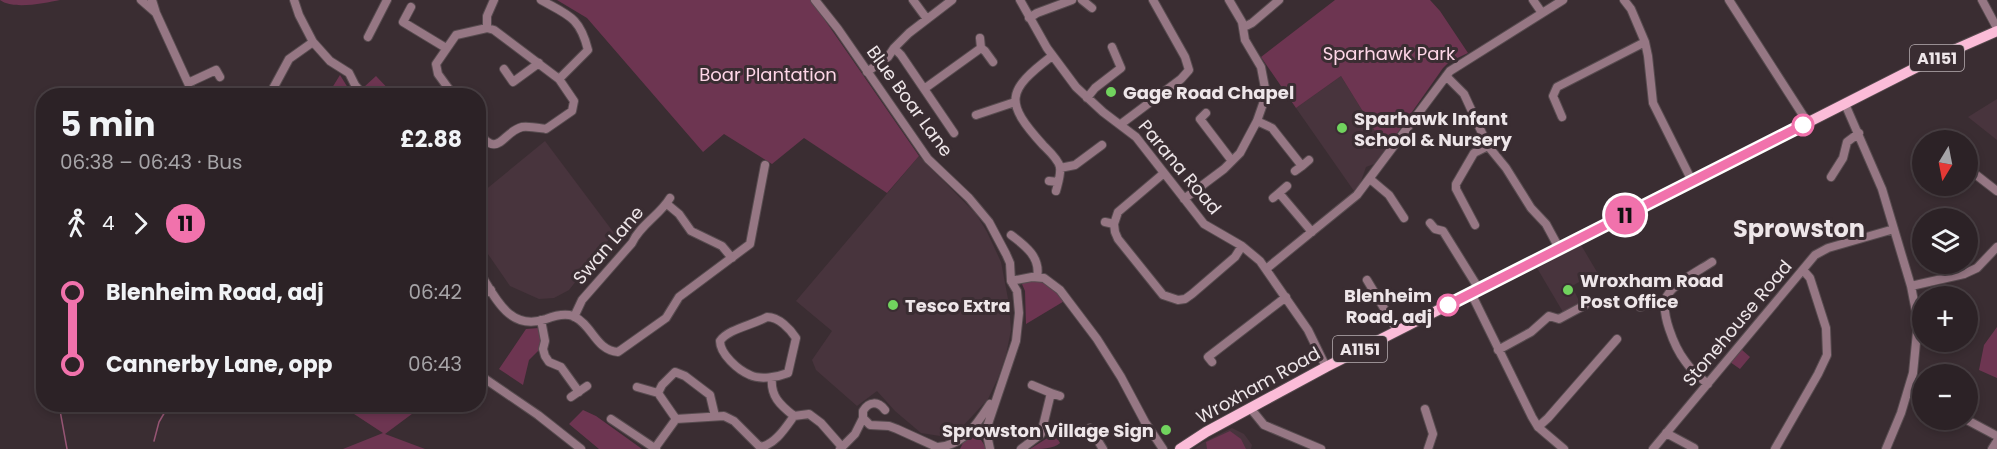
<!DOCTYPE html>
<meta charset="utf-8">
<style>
:root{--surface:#2c2226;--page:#342a2e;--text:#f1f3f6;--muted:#a6a4a7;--line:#483f43}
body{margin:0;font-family:Poppins,sans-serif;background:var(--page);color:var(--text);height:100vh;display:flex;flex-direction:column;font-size:22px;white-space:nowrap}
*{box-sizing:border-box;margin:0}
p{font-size:20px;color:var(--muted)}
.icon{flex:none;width:33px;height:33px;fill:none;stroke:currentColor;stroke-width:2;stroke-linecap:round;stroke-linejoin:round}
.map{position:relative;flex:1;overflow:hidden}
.sheet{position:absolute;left:36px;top:88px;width:450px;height:324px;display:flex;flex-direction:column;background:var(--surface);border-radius:24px;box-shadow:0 3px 9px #0003,0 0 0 2px var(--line)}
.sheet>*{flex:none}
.badge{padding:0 12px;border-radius:20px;font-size:21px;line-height:39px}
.needle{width:39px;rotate:190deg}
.buttons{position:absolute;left:1912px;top:130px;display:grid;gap:12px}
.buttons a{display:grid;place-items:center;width:66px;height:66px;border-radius:50%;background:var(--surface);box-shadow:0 3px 9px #0003,0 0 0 2px var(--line);font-size:30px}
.map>.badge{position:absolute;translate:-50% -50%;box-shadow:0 0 0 3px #fff}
.legs{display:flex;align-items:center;gap:9px;height:66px;padding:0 24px;font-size:20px}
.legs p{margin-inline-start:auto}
.head{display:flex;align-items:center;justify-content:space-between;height:102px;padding:0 24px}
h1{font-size:33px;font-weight:700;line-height:45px}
ul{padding:0 24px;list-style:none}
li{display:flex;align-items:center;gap:21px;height:72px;font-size:22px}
li i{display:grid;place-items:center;width:9px;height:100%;margin:0 8px;background:currentColor}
li i::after{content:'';width:15px;height:15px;margin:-8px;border:4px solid;border-radius:50%;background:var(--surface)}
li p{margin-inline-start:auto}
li:first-child i{background:linear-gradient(#0000 50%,currentColor 0)}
li:last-child i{background:linear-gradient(currentColor 50%,#0000 0)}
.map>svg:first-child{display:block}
.built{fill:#48343d}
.green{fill:#6d3551}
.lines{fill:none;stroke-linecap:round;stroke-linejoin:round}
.stream{stroke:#965574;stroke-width:1.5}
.minor-casing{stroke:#574b4f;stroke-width:10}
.major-casing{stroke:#574b4f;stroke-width:12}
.minor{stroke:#967784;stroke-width:8}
.major{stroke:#fbbcd8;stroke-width:10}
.line-1-casing{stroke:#fff;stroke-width:14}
.line-1{stroke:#f172ac;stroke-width:9}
.poi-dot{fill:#71d35e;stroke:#3a2d32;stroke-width:2}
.stop-1-dot{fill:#fff;stroke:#f172ac;stroke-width:3}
.labels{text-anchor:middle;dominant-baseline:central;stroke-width:6;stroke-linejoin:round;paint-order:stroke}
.shield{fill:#3a2d32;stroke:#b8aeb2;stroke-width:1.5}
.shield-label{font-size:16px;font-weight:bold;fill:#eee6e9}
.park-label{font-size:18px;fill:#fed6e7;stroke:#3a2d32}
.poi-label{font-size:18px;font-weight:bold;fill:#eee6e9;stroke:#3a2d32;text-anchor:start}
.street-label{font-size:18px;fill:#eee6e9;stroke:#3a2d32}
.stop-label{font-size:18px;font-weight:bold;fill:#eee6e9;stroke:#3a2d32;text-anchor:end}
.district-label{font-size:24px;font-weight:bold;fill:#eee6e9;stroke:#3a2d32}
</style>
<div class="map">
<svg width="1997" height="449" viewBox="0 0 1997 449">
<rect width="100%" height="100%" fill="#3a2d32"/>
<path class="built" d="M1341,76L1386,149L1374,164L1366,167L1360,184L1354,191L1296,108Z
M1997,99V140L1968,117Z
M545,141L614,233L569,290L554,298L539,299L510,286L479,241L478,196Z
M919,156L976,214L987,232L1001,262L1009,304L1011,330L1006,355L998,378L988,399L962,427L950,434L940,436L921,433L895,411L877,391L857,406L816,370L812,360L832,331L796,301Z
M1581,245L1597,272L1572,286L1580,303L1563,312L1537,268Z
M1232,428L1244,434L1252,445L1251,449H1194L1202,443Z"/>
<path class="green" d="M0,0H60C45,3 13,10 0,0Z
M557,0H811L919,156L887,193L804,138L772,164L724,134L703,152L587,18Z
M1335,0H1430L1440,11L1468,53L1449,62L1443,68L1386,149L1341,76L1296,108L1261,57Z
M340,75L353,96H327Z
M376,76L395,96H371L364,87Z
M1027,279L1046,280L1066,300L1026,324L1025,291L1022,284Z
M1997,327V378L1979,370L1984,345Z
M539,328L541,340L539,350L529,360L523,385L499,369L526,329Z
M1741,349L1750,357L1740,369L1730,362Z
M364,405H424L385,434L425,449H343L383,433L354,414Z
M583,410L596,416L642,449H599L569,424Z
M1230,431L1241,439L1246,449H1207L1206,442Z
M972,437L981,440L987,449H960L964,441Z
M1049,437L1057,438L1060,443C1054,449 1040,449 1030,449Z"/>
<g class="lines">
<path class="stream" d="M59,405L67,449
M154,441L159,422L169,405"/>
<g class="minor-casing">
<path id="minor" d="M141,0L156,13
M152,0L156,13L194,96
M294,0L299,15L313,42L330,61L349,73L355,85L364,96
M541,0C568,15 580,17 588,50L559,79
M815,0L838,29L928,159L969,198L989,222L1006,254L1010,263L1011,281L1017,291L1019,313L1016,341L986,430L990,449
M913,0L927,19
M1020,0L1047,48L1076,87L1103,112L1136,137L1204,224L1242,246L1260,261L1308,330L1326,367
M1082,0L1092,8
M1533,0L1542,13
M1624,0L1631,9L1645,42L1648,56L1653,103L1692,181
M1729,0L1808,123
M1982,0L1997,28
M411,7L403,22L446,48
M1029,18L1037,13L1072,0
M1244,27L1252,23L1279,0
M487,28V16L494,0
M368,37L387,0
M980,38L981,48
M894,48L901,55L954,133
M1052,56C1006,91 1004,102 1043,145C1049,151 1058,159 1060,167C1061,175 1058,183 1056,191
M504,69L513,82L539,63
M867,72L888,57L894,48L909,33L952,0
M1446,76L1464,94L1488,146L1506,168L1531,208L1546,224L1559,248
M188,83L216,70L220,77
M924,89L981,48L985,51L993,62
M269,96L289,59L313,42
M454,96L438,74L436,64L456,35L487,28L494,30L559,79L574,101L572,111L546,129C539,128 529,126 522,127C502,132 499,160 478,132
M1087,98L1095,88L1121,68L1112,47
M1845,104L1882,189L1911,286L1918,322L1913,373L1901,413L1886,449
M1206,113L1200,119L1232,161
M976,115L1015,102
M1562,117L1553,96L1557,87L1645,42
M1257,121L1272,128L1302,166L1295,171
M1121,124L1181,79L1189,70L1185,57L1153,0
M1302,166L1309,160
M1060,168L1075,165L1102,145
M1164,173L1118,212L1114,224L1115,232L1118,239L1163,295L1178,300L1185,299L1192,294L1235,257L1242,246
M1975,174L1997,191
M1831,177L1843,158L1847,142L1859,133
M1370,179L1389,195L1404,218
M1049,181L1058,182
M1279,193L1287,186
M1273,198L1279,193L1312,232
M1184,199L1224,169L1240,153L1257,121L1264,101L1265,88L1261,67L1245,40L1242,22L1229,0
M667,204L679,214L691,231L722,246L732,258
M1105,222L1114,224
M1430,223L1435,229L1443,231L1479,289
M1475,225L1456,189V184L1474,153L1488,146
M1011,235C1026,246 1041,258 1037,277
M1266,269L1357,195L1450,71L1563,0
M478,270C495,296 508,332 546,319C554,316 564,313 573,316C593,325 595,350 618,352L666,318L679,297L750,244L765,165
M1367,280L1397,330
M1011,281L1032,277L1044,278L1060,290L1097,339L1121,377L1145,422L1163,449
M1911,286L1964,274L1977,268L1997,247
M1471,293L1532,417L1538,427L1564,449
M478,296L491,290
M1640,307L1656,303H1665
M574,317L582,300L632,243C640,225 660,215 670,198
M767,317C779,317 790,329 796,338L788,373C778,377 760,380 750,375C738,370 720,354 720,341C728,329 753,325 767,317Z
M541,320L545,341L543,349L545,356L549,362L561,367L579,392
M1498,350L1531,332L1549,316L1559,319L1585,305
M1212,362L1208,357L1286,297
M478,374L538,415L581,449
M772,377C770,396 780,405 794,416
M1708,384C1699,377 1691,370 1685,361C1675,348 1659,311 1667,296C1674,283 1700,270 1712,262
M637,387L658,393
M1908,392L1923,399
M1051,393L1060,396
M571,397L587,386
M1251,409L1264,425L1321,449
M1425,409L1433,434L1428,449
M885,410C878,401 869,401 863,411V418L870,425L889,426L897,429L941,449
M715,416L710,395L685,376L675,372L662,385L658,393L676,419L724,416L734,421L760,447
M794,416L809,414L821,423L842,447
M611,419L656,449
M1967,420L1997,436
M1538,427L1548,418L1617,339
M1090,428L1103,449
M1666,433L1694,448
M760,447C775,445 786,427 794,416
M938,447C964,445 977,424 990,404
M655,448L676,419
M840,449L855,434L863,418
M1021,449L1041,434L1051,393L1032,385
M1653,449L1815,255L1828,248L1894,229
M1775,449L1818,374L1827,355L1826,328L1810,278L1803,270
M1992,449L1997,441"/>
</g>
<g class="major-casing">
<path id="major" d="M1180,449L1206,432L1326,367L1931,60L1997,31"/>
</g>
<use href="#minor" class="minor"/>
<use href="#major" class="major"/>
</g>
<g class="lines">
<g class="line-1-casing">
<path id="line-1" d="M1448,305L1803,125"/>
</g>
<use href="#line-1" class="line-1"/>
</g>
<g class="poi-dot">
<circle cx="1111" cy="92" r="6"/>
<circle cx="1342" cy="128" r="6"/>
<circle cx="1568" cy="290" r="6"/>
<circle cx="893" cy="305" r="6"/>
<circle cx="1166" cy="430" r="6"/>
</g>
<g class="stop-1-dot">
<circle cx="1803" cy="125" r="10"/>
<circle cx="1448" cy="305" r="10"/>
</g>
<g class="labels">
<g class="shield">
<rect x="1910" y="45" width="54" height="26" rx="4.5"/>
<rect x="1333" y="336" width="54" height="26" rx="4.5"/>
</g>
<g class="shield-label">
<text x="1937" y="58">A1151</text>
<text x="1360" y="349">A1151</text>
</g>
<g class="park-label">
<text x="1389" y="53">Sparhawk Park</text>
<text x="768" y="74">Boar Plantation</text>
</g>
<g class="poi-label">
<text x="1123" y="92">Gage Road Chapel</text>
<text x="1354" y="118">Sparhawk Infant<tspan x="1354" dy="21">School &amp; Nursery</tspan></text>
<text x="1580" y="280">Wroxham Road<tspan x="1580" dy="21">Post Office</tspan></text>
<text x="905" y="305">Tesco Extra</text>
<text x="1154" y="430" text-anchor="end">Sprowston Village Sign</text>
</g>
<g class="street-label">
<text transform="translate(910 101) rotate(54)">Blue Boar Lane</text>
<text transform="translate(1180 167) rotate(50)">Parana Road</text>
<text transform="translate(608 245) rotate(-49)">Swan Lane</text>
<text transform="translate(1737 323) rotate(-50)">Stonehouse Road</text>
<text transform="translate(1258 385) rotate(-29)">Wroxham Road</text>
</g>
<g class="stop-label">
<text x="1432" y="295">Blenheim<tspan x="1432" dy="21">Road, adj</tspan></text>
</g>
<g class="district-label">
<text x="1799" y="228">Sprowston</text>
</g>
</g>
</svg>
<div class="buttons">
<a><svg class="needle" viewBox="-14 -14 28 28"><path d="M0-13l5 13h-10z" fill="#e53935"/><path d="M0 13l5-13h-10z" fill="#a6a4a7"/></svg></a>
<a><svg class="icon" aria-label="layers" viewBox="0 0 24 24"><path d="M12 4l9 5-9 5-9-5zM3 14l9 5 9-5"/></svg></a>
<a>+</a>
<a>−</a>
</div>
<b class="badge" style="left:1625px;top:215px;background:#f172ac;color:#111">11</b>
<section class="sheet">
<div class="head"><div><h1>5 min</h1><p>06:38 – 06:43 · Bus</p></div><b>£2.88</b></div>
<div class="legs"><svg class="icon" aria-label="walk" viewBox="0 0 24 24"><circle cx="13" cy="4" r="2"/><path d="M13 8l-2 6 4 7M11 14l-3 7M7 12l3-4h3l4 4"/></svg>4<svg class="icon" aria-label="forward" viewBox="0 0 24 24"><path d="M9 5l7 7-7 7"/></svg><b class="badge" style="background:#f172ac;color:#111">11</b></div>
<ul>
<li><i style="color:#f172ac"></i><b>Blenheim Road, adj</b><p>06:42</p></li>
<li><i style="color:#f172ac"></i><b>Cannerby Lane, opp</b><p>06:43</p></li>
</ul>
</section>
</div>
